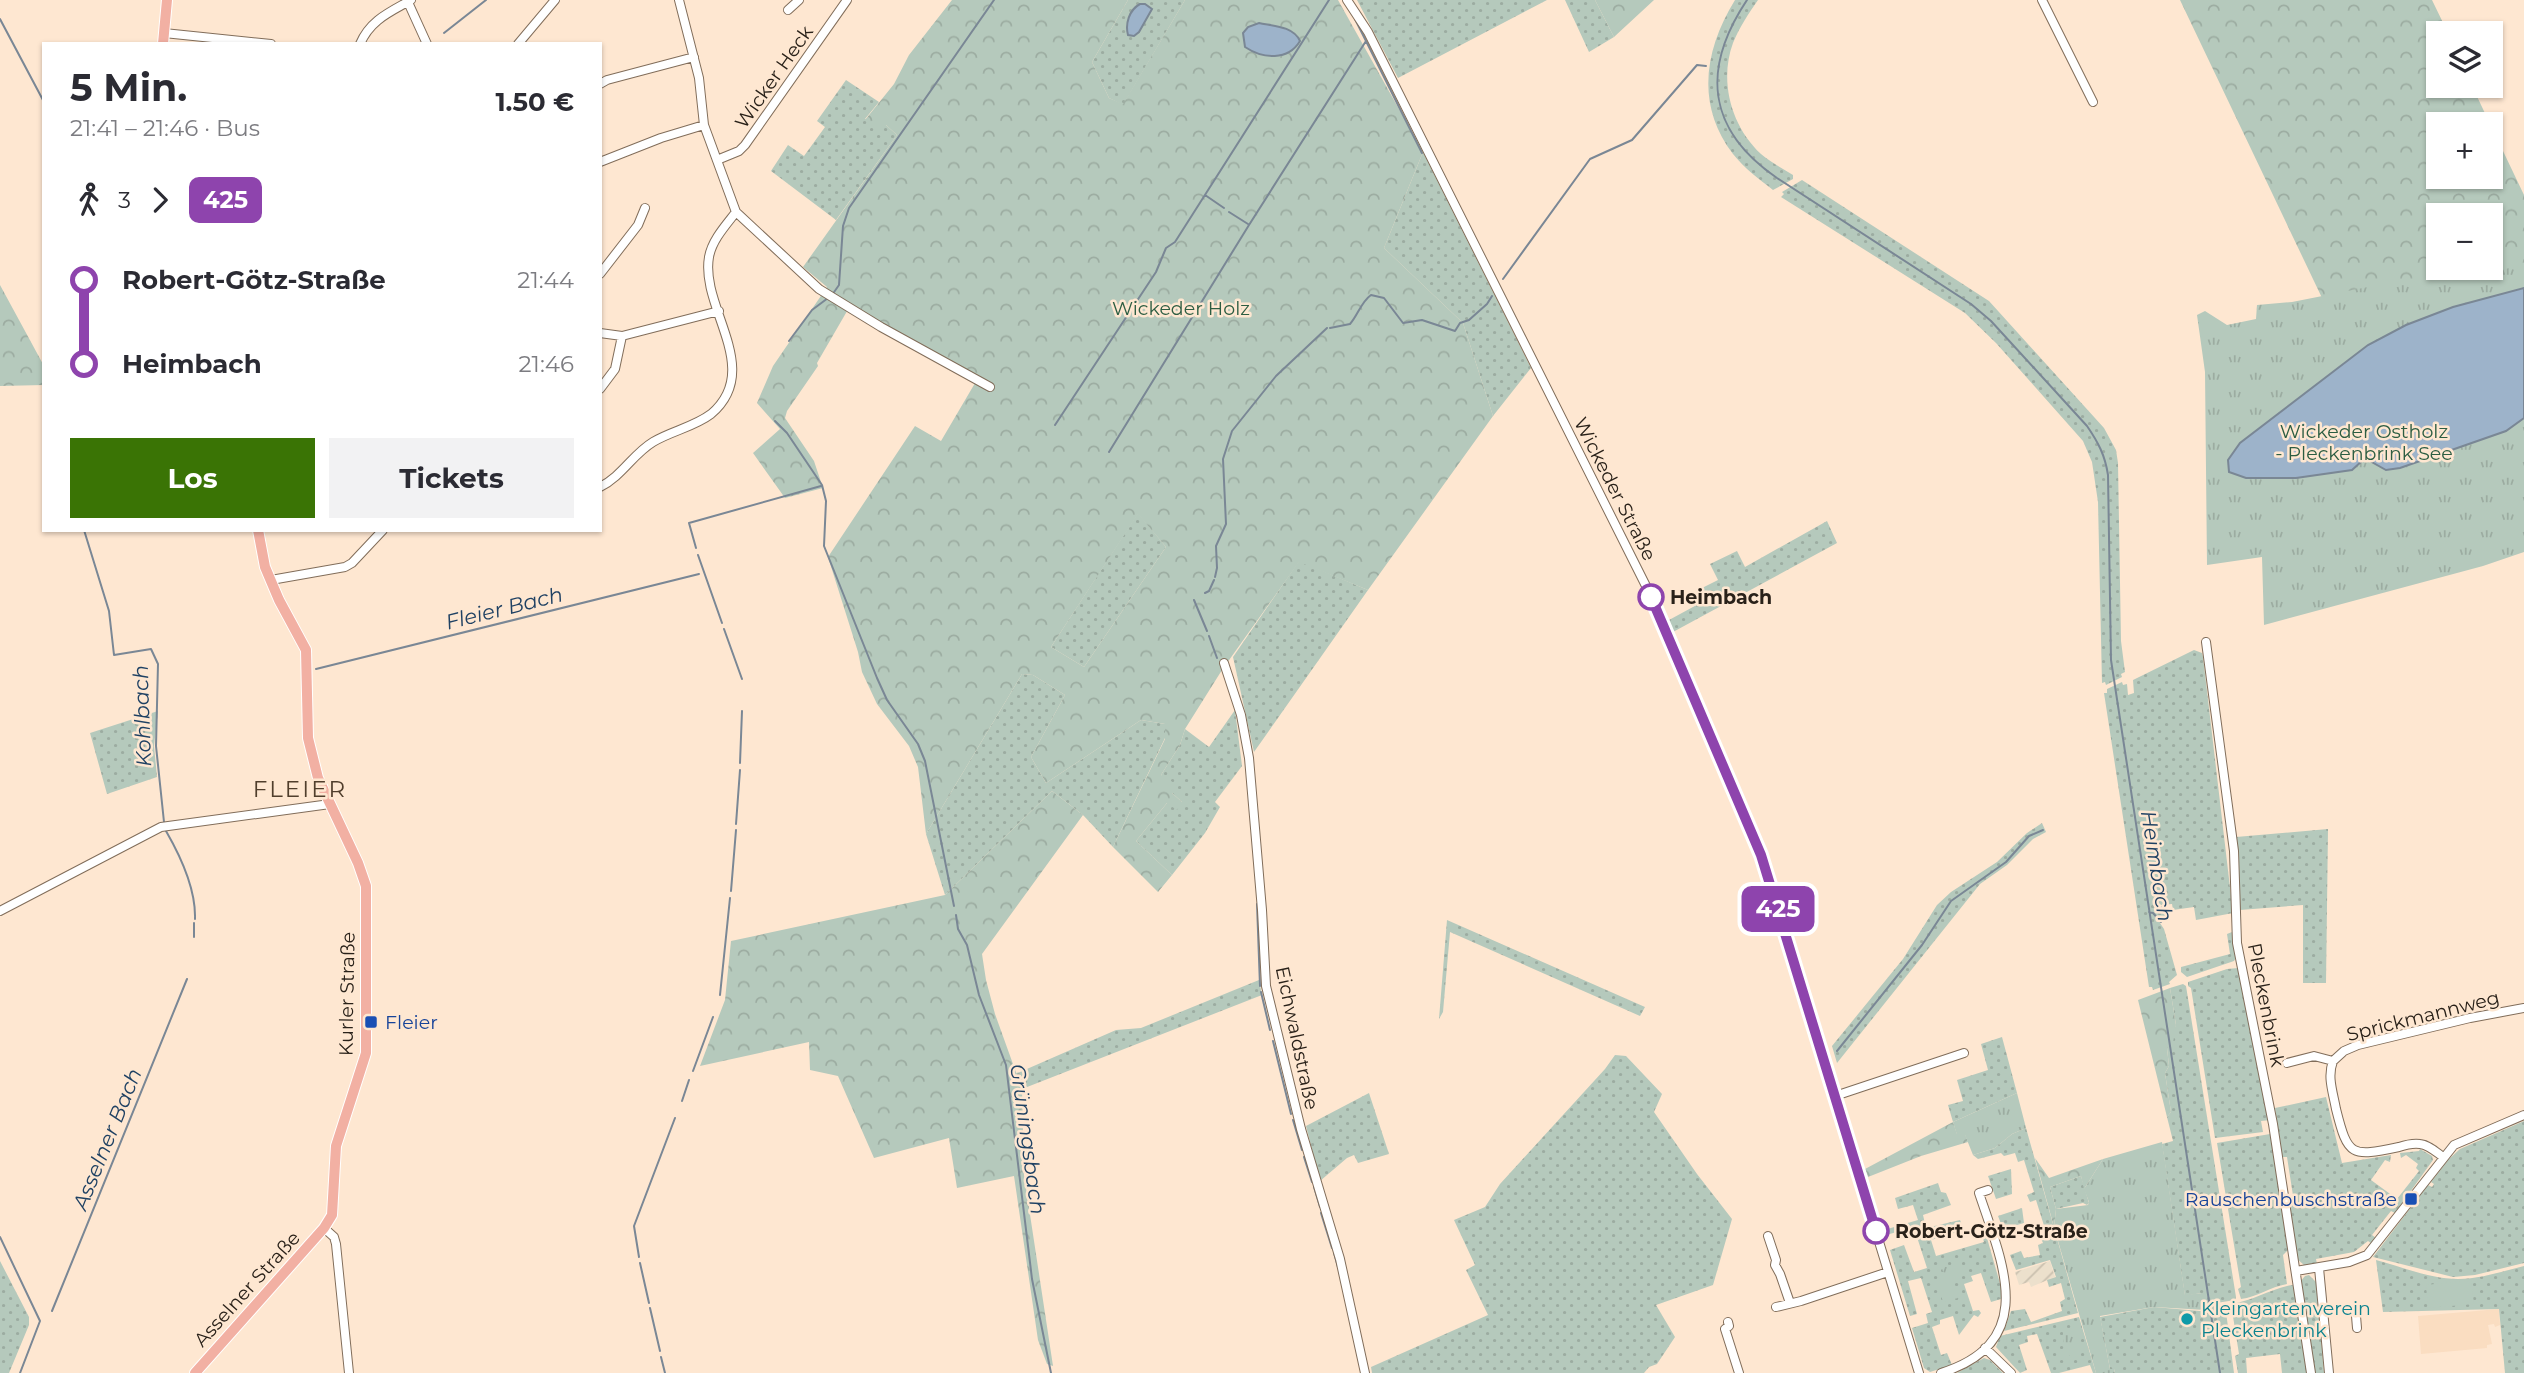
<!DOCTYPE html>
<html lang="de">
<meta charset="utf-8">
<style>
:root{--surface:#fff;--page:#f2f2f3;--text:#2b2b33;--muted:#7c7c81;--accent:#3a7405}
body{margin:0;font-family:Montserrat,sans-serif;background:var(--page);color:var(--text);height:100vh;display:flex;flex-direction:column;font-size:26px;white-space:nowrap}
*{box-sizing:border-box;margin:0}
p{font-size:23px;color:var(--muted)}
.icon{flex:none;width:38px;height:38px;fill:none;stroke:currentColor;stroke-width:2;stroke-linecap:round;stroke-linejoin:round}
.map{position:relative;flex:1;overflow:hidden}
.side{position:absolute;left:42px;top:42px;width:560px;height:490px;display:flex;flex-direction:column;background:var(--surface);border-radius:0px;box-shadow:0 2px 5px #0004}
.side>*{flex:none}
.badge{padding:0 14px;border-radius:10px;font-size:24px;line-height:46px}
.controls{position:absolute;left:2426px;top:21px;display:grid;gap:14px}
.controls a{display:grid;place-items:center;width:77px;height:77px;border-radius:0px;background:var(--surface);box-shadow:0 2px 5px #0004;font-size:35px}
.map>.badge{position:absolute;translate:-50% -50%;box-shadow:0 0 0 4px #fff}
.legs{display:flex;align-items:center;gap:10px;height:77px;padding:0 28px;font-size:23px}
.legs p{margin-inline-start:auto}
.overview{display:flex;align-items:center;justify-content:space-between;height:119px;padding:0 28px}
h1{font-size:38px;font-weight:700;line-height:52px}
.cta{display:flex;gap:14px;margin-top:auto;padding:14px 28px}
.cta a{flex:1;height:80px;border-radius:0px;background:var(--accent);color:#fff;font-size:28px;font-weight:700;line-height:80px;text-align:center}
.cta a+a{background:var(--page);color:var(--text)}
ul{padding:0 28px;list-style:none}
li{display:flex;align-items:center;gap:24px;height:84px;font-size:26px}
li i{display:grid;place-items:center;width:10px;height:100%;margin:0 9px;background:currentColor}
li i::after{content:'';width:18px;height:18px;margin:-9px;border:5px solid;border-radius:50%;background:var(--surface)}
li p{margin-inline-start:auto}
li:first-child i{background:linear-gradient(#0000 50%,currentColor 0)}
li:last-child i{background:linear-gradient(currentColor 50%,#0000 0)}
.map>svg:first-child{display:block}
.built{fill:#faddc1}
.industrial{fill:url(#industrial-furrows)}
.grass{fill:url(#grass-dots)}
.forest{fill:url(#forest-crowns);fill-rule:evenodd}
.park{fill:url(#park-tufts)}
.pitch{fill:#b5c9bc}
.water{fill:#9db3ca;stroke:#7a8795;stroke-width:2}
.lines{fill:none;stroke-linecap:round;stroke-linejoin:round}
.stream{stroke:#7a8795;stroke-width:2}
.minor-casing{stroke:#816d5a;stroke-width:10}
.major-casing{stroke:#fff;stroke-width:12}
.minor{stroke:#fff;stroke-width:8}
.major{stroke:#f2b0a3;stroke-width:10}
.line-1-casing{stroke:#fff;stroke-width:16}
.line-1{stroke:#8e44ad;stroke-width:10}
.stop-1-dot{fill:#fff;stroke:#8e44ad;stroke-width:3.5}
.transit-dot{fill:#1a4fb4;stroke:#fee7d1;stroke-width:2.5}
.culture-dot{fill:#0f9aa8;stroke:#fee7d1;stroke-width:2.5}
.labels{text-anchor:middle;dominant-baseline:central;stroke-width:5;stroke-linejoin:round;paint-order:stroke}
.street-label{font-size:19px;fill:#292119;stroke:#fee7d1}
.park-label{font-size:19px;fill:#2c5d42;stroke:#fee7d1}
.stop-label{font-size:19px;font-weight:bold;fill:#292119;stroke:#fee7d1;text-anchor:start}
.transit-label{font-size:19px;fill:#164399;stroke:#fee7d1;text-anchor:start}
.culture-label{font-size:19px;fill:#0d838f;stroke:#fee7d1;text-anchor:start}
.water-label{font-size:21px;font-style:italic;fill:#1f4163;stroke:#fee7d1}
.quarter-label{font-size:23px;letter-spacing:2px;fill:#503e2c;stroke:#fee7d1}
</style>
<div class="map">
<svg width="2524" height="1373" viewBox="0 0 2524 1373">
<defs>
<pattern id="industrial-furrows" width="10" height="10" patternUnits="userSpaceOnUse" patternTransform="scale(1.75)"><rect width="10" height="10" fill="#ece0cc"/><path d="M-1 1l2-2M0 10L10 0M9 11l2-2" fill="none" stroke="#cac0af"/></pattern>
<pattern id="grass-dots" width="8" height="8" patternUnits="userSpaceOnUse" patternTransform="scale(1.75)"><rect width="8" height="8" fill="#b5c9bc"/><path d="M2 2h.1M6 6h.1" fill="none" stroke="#9caca1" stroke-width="1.8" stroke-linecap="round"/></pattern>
<pattern id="forest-crowns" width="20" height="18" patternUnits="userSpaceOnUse" patternTransform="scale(1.75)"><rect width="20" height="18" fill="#b5c9bc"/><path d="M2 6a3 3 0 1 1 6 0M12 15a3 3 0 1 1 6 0" fill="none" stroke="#9caca1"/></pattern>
<pattern id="park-tufts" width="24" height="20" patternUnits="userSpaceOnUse" patternTransform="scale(1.75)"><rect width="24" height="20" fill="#b5c9bc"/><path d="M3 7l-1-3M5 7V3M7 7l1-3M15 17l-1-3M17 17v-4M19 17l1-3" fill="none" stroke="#9caca1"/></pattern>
</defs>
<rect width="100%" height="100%" fill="#fee7d1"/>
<path class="built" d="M2499,1309L2500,1325L2495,1327L2494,1324L2488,1325L2492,1344L2487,1345V1348L2421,1354L2418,1316Z"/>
<path class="industrial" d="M2050,1261L2055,1277L2031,1287L2029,1282L2019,1285L2015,1272Z"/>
<path class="grass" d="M1128,0H1185L1123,105L1109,98L1092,62Z
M1357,0H1547L1398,78Z
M1565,0H1595L1614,37L1589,52Z
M1735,0H1758C1749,13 1739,28 1733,43C1719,81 1731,126 1761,154C1770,162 1782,168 1793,175V179L1773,190C1759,179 1744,168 1733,154C1695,104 1705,49 1735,0Z
M846,80L879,102L865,119L886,125L897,135L836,220L771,171L788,145L804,156L825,127L817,121Z
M1423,152L1531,368L1493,416L1463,323L1384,248Z
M1802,180L1989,301L2104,428L2116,450L2118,463L2121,641L2125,672L2121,674L2122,677L2106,685L2105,682L2102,683L2098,502L2092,462L2083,441L1996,343L1965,313L1781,197L1784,194L1782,192Z
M1138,513L1166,547L1084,667L1051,647Z
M1827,521L1837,543L1673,632L1669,620L1704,601L1698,590L1718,580L1710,564L1737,551L1745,567Z
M1299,561L1368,590L1254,752L1233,657Z
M2194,650L2202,653L2203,657L2233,913L2196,920L2194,907L2173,910L2172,904L2161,905L2168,916L2160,923L2164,929L2177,975L2169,982L2170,984L2153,990L2152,987H2149L2104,693H2107V689L2122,682L2123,685L2127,684L2128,695L2134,693L2133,680Z
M1022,674L1033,675L1065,695L1031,757L1046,783L1141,720L1165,724V738L1113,847L1083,815L1052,791L945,895L926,834Z
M1235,710L1242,766L1215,802L1220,807L1205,833L1172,875L1136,841L1167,803L1182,802L1172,793L1161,775L1180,745L1185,729L1209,747Z
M158,711L154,746L157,777L107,794L90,733Z
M2042,823L2046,832L2033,839L2007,865L1980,884L1837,1063L1832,1046L1903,959L1937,905L1951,892L1997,862L2027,833Z
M2328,829L2326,983H2303V905L2240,910L2236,837Z
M1447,920L1645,1007L1640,1016L1450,932L1443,1012L1439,1019Z
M2232,932L2237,956L2234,961L2187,977L2181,972V967L2230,954L2227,934Z
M2238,968L2240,970L2271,1120L2261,1121L2263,1132L2215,1138L2191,988L2188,986V982L2227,969Z
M1259,980L1262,995L1022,1089L1016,1073L1020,1072L1116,1030L1141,1028Z
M2183,984L2186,986L2236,1297L2235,1300L2204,1305L2201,1293L2185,1296L2162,1144L2173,1141L2167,1117L2171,1112L2165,1073L2169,1066L2167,1048L2176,1025L2170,988Z
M2002,1037L2017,1093L1953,1122L1948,1105L1963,1101L1957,1080L1988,1070L1981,1044Z
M1615,1055L1626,1056L1662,1094L1654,1112L1697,1174L1732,1219L1713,1285L1656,1305L1675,1337L1657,1364L1649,1367L1644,1373H1372L1371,1367L1488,1315L1466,1270L1475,1265L1454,1220L1485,1207L1500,1184L1605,1069Z
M1369,1093L1389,1154L1358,1163L1354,1155L1347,1158L1320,1181L1306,1126Z
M2326,1097L2342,1163L2391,1155L2390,1162L2385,1160L2371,1180L2397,1199L2419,1171L2416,1168L2418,1164L2406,1155L2401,1158L2400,1153L2419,1151L2420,1149L2432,1156L2433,1160L2395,1213L2391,1211L2372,1235L2376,1238L2372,1244L2368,1241L2354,1252L2316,1259L2317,1264L2304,1265L2296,1258L2288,1203L2294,1202L2287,1157H2282L2275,1108Z
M2524,1121V1263L2475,1275L2453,1277L2373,1257L2428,1185L2432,1187L2434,1184L2431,1182L2449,1159L2460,1149Z
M2026,1128L2078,1313L2004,1331L2011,1311L2025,1309L2031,1322L2062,1311L2060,1302L2065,1299L2061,1283L2049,1287L2047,1280L2056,1277L2050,1260L2016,1270L2010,1255L2021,1251L2024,1258L2040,1255L2038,1245L2043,1243L2039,1234L2046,1232L2036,1200L2030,1202L2027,1195L2034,1192L2024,1160L2018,1162L2015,1153L2004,1156L2001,1153L1978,1159L1973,1155L1995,1148L2012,1134Z
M2270,1134L2273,1138L2290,1248L2283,1255L2287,1284C2270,1287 2257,1297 2241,1299L2238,1289L2241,1287L2217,1143Z
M2011,1169L2012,1194L1996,1199L1988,1176Z
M2081,1176L2089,1203L2087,1205L2083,1203L2056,1209L2050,1187Z
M1938,1183L1941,1192L1946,1193L1951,1205L1923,1215L1926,1228L1960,1220L1964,1230L1931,1240L1936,1256L1984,1242L1981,1232L1985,1231L2001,1287V1299L1991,1302L1981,1273L1971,1276L1973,1281L1964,1284L1973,1311L1979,1310L1981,1313L1978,1317L1974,1315L1959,1335L1953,1316L1940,1320V1324L1932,1327L1941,1355L1947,1353L1952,1365L1930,1372L1924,1368L1912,1328L1928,1323L1926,1314L1932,1312L1921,1278L1908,1281L1917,1314L1910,1316L1890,1250L1904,1245L1914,1272L1927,1268L1916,1234L1907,1236L1904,1230L1886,1235L1884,1230L1918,1220L1913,1205L1898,1209L1895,1198Z
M2022,1208L2024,1223L2003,1229L1998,1216Z
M2376,1260C2402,1267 2431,1279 2458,1279C2480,1279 2503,1271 2524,1266V1373H2505L2499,1309L2383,1312Z
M0,1261L29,1317V1325L9,1373H0Z
M2309,1275L2316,1282L2324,1373H2315L2300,1282L2305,1276Z
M2292,1285L2294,1286L2307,1373H2282L2280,1354L2246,1358L2247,1373H2238L2235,1356L2239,1354L2231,1304C2253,1301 2270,1289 2292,1285Z
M2225,1304L2234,1373H2115L2114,1369H2110L2100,1317L2154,1307L2200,1311L2204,1310V1308Z
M2079,1317L2096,1373H2093L2090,1365L2059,1373H2051L2037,1334L2027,1336L2028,1342L2019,1345L2027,1370L2020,1373L1996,1347L2000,1336Z
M1984,1358L1990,1360L2003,1373H1957Z"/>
<path class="forest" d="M952,0H1128L1092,62L1109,98L1123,104L1185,0H1338L1423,152L1384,248L1463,323L1493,416L1368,590L1299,562L1222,670L1185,729L1180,745L1161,775L1174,783L1172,793L1182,802L1177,810L1167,803L1136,841L1172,875L1158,892L1113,847L1165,739V724L1141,720L1046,783L1031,757L1065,695L1033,675L1022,674L926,834L918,767L909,746L877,704L862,672L858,652L828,557L915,426L941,441L978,378L850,306L817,363L818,366L787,411L785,418L814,461L823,488L785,498L753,453L780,429L757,403L773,366L827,287L803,267L897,135L886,125L879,130L865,120L894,84L909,55ZM1138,514L1166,547L1084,667L1051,647Z
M1595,0H1654L1614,37Z
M2180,0H2432L2448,33H2438V86H2472L2524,195V275L2323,300ZM2438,124H2490V177H2438ZM2438,215H2490V268H2438Z
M0,285L44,366V385L0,386Z
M1052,791L1083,815L982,954L986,980L995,1014L1022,1089L1024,1175L1053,1366L1047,1364L1038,1340L1014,1176L957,1188L949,1138L874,1158L838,1076L810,1070L809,1042L700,1066L725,1000L731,941L945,895Z
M2170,988L2176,1025L2173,1043L2167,1048L2169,1066L2165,1073L2171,1112L2167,1117L2138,1000Z
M1953,1122L1957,1134H1965L1968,1142L1921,1156L1868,1177L1865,1169Z
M2035,1158L2049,1178L2103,1159L2084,1189L2081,1176L2050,1187L2056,1209L2054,1227Z"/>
<path class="park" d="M2524,264V552L2483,566L2264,625L2262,557L2207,565L2205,372L2197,315L2205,311L2227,325L2256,319L2257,305L2292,302L2368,287L2465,280Z
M2017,1093L2026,1128L2012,1134L1995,1148L1973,1155L1965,1135H1957L1953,1122Z
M2162,1142L2185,1295L2202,1293L2205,1310L2154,1307L2100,1316L2110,1369H2114L2115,1373H2096L2054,1227L2056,1209L2088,1205L2089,1202L2084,1189L2103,1159Z
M1958,1263L1962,1276L1953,1280L1958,1298L1943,1302L1937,1282L1945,1279L1942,1268Z
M2080,1329L2082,1338L2077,1340L2080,1353L2065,1357L2063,1333Z"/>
<path class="pitch" d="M2471,1280L2474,1304L2428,1308L2426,1285Z"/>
<path class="water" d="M1140,4H1145L1152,9L1139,32L1134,36L1128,35C1125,24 1129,10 1140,4Z
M1259,23C1273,26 1293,26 1300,41C1288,61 1263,59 1245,47L1243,33L1248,27Z
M2524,288V418L2506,431L2400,468L2386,470L2368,460H2363L2352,470L2296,478H2246L2229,472L2228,460L2240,443L2368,345L2406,325L2453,307Z"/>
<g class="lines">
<path class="stream" d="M1747,0C1701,69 1707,130 1777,178L1971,304L1991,321L2087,426C2098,442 2105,455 2108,475L2111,660L2220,1373
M0,19L44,102
M1355,19L1422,153
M444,33L486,0
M1205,195L1224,208
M1229,212L1248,224
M1503,279L1590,159L1632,140L1697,65L1706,66
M832,295L839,285L843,226L849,208L994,0
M1330,328L1350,324C1358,315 1361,302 1371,295L1384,298L1403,323L1422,320L1455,331L1460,323L1469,320L1487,304L1492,296
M789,341L812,310L828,298
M775,421L787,433L822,485L826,501L824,546L877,678L887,700L918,744L925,761L954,906
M1055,425L1156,272L1166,248L1175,242L1329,0
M1109,452L1249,225L1366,41
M84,530L109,611L114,655L151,649L158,664L156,746L164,822
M696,548L689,523L821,486
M698,555L722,623
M1215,577L1217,568L1216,546L1226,524L1223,459L1232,431L1276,376L1327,328
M1205,593L1209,591L1214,580
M1194,600L1207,631
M724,629L742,679
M1209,636L1217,658
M316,669L699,574
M740,763L742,711
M736,824L740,770
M166,831C181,857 196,889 195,919
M731,891L736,830
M1257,904L1260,986
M2149,912L2153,913L2161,922
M956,915L958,929L967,945L979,995L1006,1065L1032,1279L1051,1373
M194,937V923
M1261,992L1270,1030
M720,995L730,898
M1273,1041L1291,1114
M1837,1051L1922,945L1951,901L2006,862L2029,836L2043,830
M693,1071L713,1017
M682,1101L689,1080
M1293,1120L1302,1150
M1304,1157L1312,1182
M1314,1187L1320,1207
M1321,1213L1332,1248
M0,1237L40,1321L20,1373
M1334,1253L1338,1267
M639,1257L634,1226L675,1118
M640,1263L649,1303
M650,1308L660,1351
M52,1311L187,979
M661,1357L665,1373"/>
<g class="minor-casing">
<path id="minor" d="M407,0L427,44
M679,0L699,78L704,125L736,212L819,289L881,327L990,387
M1347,0L1368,32L1646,586L1745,815L1767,874L1919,1373
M2042,0L2093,102
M788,10L799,0
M164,33L271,44
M360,44C370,20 390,12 411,0
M518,44L555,0
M600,84L607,80L694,57
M717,160L739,151L745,145L847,0
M600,162L661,138L704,125
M600,274L638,225L645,208
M600,333L622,336L719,311
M600,389L615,369L622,336
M600,487C622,476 633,454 653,442C671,431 694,427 711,414C764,369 700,308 709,257C712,240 726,225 736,212
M271,580L345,567L352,563L383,530
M2206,642L2234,851L2237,943L2273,1124L2311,1373
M1224,663L1241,715L1249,758L1262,910L1266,986L1301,1129L1340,1259L1365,1373
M0,911L161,827L330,804
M2333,1061C2327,1077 2333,1092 2336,1109C2348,1157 2351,1157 2399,1147C2405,1145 2413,1143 2420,1144C2429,1145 2436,1152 2443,1157
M2287,1063L2314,1056L2333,1061L2344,1051L2358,1045L2470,1018L2524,1008
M1835,1096L1964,1053
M324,1228L334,1237L336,1244L349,1373
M1768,1236L1776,1260L1775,1265L1780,1274L1790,1303
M2319,1268L2329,1373
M2296,1271L2349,1262L2367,1255L2454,1145L2524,1115
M1776,1307L1801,1301L1888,1272
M2356,1316L2357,1328
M1728,1322L1729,1326L1725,1329L1739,1373
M1985,1348L2011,1373
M1941,1373C2040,1342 2002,1262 1979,1193L1988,1190"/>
</g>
<g class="major-casing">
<path id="major" d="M163,44L167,0
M195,1373L324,1228L332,1215L336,1146L366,1053V886L358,863L318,778L308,738L306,650L279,600L265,567L258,530"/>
</g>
<use href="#minor" class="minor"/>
<use href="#major" class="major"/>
</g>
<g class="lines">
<g class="line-1-casing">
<path id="line-1" d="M1651,597L1761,855L1876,1231"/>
</g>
<use href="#line-1" class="line-1"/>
</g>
<g class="stop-1-dot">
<circle cx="1651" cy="597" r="12"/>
<circle cx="1876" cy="1231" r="12"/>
</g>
<g class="transit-dot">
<rect x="364" y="1015" width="14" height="14" rx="3.5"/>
<rect x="2404" y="1192" width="14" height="14" rx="3.5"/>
</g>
<circle class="culture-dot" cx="2187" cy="1319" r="7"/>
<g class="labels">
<g class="street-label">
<text transform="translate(774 77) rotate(-55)">Wicker Heck</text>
<text transform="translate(1615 489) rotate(63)">Wickeder Straße</text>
<text transform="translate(347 994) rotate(-89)">Kurler Straße</text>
<text transform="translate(2266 1005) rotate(79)">Pleckenbrink</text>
<text transform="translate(2423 1016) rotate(-14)">Sprickmannweg</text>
<text transform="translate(1297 1038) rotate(78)">Eichwaldstraße</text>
<text transform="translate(247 1289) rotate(-48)">Asselner Straße</text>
</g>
<g class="park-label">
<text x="1181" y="308">Wickeder Holz</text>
<text x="2364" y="431">Wickeder Ostholz<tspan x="2364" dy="22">- Pleckenbrink See</tspan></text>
</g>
<g class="stop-label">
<text x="1670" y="597">Heimbach</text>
<text x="1895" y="1231">Robert-Götz-Straße</text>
</g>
<g class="transit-label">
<text x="385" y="1022">Fleier</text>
<text x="2397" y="1199" text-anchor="end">Rauschenbuschstraße</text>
</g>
<g class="culture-label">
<text x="2201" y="1308">Kleingartenverein<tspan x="2201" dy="22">Pleckenbrink</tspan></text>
</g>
<g class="water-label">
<text transform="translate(504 608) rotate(-14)">Fleier Bach</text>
<text transform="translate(142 716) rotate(-92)">Kohlbach</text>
<text transform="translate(2157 866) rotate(81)">Heimbach</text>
<text transform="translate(107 1139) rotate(-68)">Asselner Bach</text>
<text transform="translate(1028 1139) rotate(82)">Grüningsbach</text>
</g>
<g class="quarter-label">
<text x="300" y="789">FLEIER</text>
</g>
</g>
</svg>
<div class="controls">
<a><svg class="icon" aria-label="layers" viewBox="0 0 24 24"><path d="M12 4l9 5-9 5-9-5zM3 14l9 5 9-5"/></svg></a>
<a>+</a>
<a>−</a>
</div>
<b class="badge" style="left:1778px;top:909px;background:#8e44ad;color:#fff">425</b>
<section class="side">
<div class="overview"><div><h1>5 Min.</h1><p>21:41 – 21:46 · Bus</p></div><b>1.50 €</b></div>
<div class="legs"><svg class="icon" aria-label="walk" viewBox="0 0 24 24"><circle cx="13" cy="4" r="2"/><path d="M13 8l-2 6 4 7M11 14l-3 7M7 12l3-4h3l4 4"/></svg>3<svg class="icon" aria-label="forward" viewBox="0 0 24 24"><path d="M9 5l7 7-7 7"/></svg><b class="badge" style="background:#8e44ad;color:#fff">425</b></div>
<ul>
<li><i style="color:#8e44ad"></i><b>Robert-Götz-Straße</b><p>21:44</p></li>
<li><i style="color:#8e44ad"></i><b>Heimbach</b><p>21:46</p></li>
</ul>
<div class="cta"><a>Los</a><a>Tickets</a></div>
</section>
</div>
